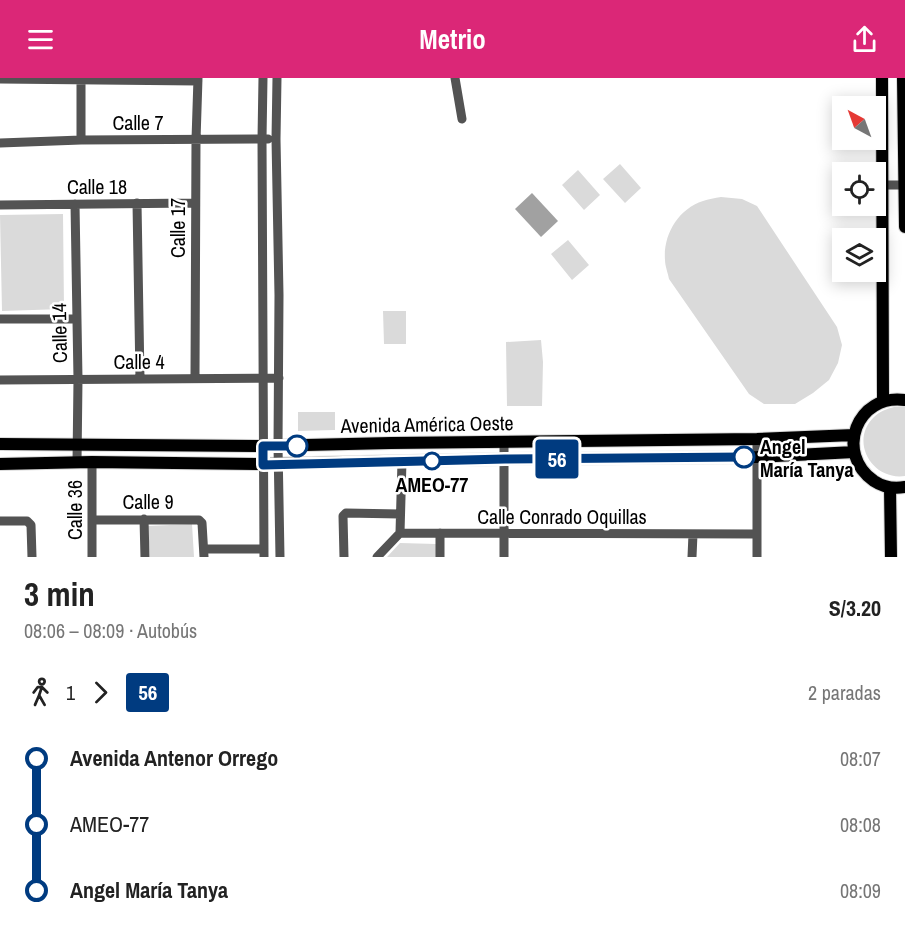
<!DOCTYPE html>
<html lang="es">
<meta charset="utf-8">
<style>
:root{--surface:#fff;--page:#f6f6f6;--text:#222;--muted:#767676;--accent:#db2777}
body{margin:0;font-family:"Archivo Narrow",sans-serif;background:var(--page);color:var(--text);height:100vh;display:flex;flex-direction:column;font-size:22px;white-space:nowrap}
*{box-sizing:border-box;margin:0}
p{font-size:20px;color:var(--muted)}
.icon{flex:none;width:33px;height:33px;fill:none;stroke:currentColor;stroke-width:2;stroke-linecap:round;stroke-linejoin:round}
.map{position:relative;height:479px;overflow:hidden}
.drawer{display:flex;flex-direction:column;background:var(--surface);flex:1}
.drawer>*{flex:none}
.badge{padding:0 12px;border-radius:4px;font-size:21px;line-height:39px}
.needle{width:39px;rotate:319deg}
.buttons{position:absolute;left:832px;top:18px;display:grid;gap:12px}
.buttons a{display:grid;place-items:center;width:54px;height:54px;border-radius:0px;background:var(--surface);box-shadow:0 3px 15px #0003;font-size:30px}
.map>.badge{position:absolute;translate:-50% -50%;box-shadow:0 0 0 3px #fff}
.legs{display:flex;align-items:center;gap:9px;height:66px;padding:0 24px;font-size:20px}
.legs p{margin-inline-start:auto}
.overview{display:flex;align-items:center;justify-content:space-between;height:102px;padding:0 24px}
h1{font-size:33px;font-weight:700;line-height:45px}
ul{padding:0 24px;list-style:none}
li{display:flex;align-items:center;gap:21px;height:66px;font-size:22px}
li i{display:grid;place-items:center;width:9px;height:100%;margin:0 8px;background:currentColor}
li i::after{content:'';width:15px;height:15px;margin:-8px;border:4px solid;border-radius:50%;background:var(--surface)}
li p{margin-inline-start:auto}
li:first-child i{background:linear-gradient(#0000 50%,currentColor 0)}
li:last-child i{background:linear-gradient(currentColor 50%,#0000 0)}
header{display:flex;justify-content:space-between;align-items:center;height:78px;padding:0 24px;background:var(--accent);color:#fff;font-size:27px;font-weight:700}
.map>svg:first-child{display:block}
.green{fill:#dadada}
.water{fill:#a1a1a1}
.lines{fill:none;stroke-linecap:round;stroke-linejoin:round}
.major-casing{stroke:#dbdbdb;stroke-width:14}
.minor{stroke:#535353;stroke-width:9}
.major{stroke:#000;stroke-width:12}
.line-1-casing{stroke:#fff;stroke-width:14}
.line-1{stroke:#003b80;stroke-width:9}
.stop-1-dot{fill:#fff;stroke:#003b80;stroke-width:3}
.labels{text-anchor:middle;dominant-baseline:central;stroke-width:5;stroke-linejoin:round;paint-order:stroke}
.street-label{font-size:20px;fill:#000;stroke:#fff}
.stop-label{font-size:20px;font-weight:bold;fill:#000;stroke:#fff;text-anchor:start}
</style>
<header><svg class="icon" aria-label="menu" viewBox="0 0 24 24"><path d="M4 6h16M4 12h16M4 18h16"/></svg>Metrio<svg class="icon" aria-label="share" viewBox="0 0 24 24"><path d="M12 15V3M7 8l5-5 5 5M5 13v7h14v-7"/></svg></header>
<div class="map">
<svg width="905" height="479" viewBox="0 0 905 479">
<rect width="100%" height="100%" fill="#fff"/>
<path class="green" d="M620,86L641,110L625,125L603,101Z
M578,92L600,117L584,132L562,107Z
M721,119L742,121L757,128L837,249L842,267L838,285L829,302L813,315L795,326H764L749,316L669,201C668,195 665,188 665,182C663,157 678,131 703,123C708,121 715,120 721,119Z
M63,136L64,231L2,233L0,137Z
M568,162L589,187L572,202L551,176Z
M383,233H406V266H384Z
M541,262L543,284L542,328H507L506,264Z
M894,329H905V398C872,403 849,363 874,339C880,333 887,331 894,329Z
M298,334H335V352L298,353Z
M192,446L194,479H150L148,448Z
M400,465L436,466V479H387Z"/>
<path class="water" d="M532,115L558,143L541,159L515,131Z"/>
<g class="lines">
<g class="major-casing">
<path id="major" d="M882,0L883,323
M903,0L905,149
M905,322C857,315 834,375 874,403C883,409 894,411 905,409
M0,366L263,368L391,365L757,361L854,357
M0,386L92,384L263,386L505,381L757,379L854,374
M890,410L891,479"/>
</g>
<path class="minor" d="M263,0L262,61L264,479
M277,0L276,61L279,217L278,368L280,479
M455,0L462,41
M0,1L198,3
M81,62V0
M0,65L81,62L268,61
M882,107H905
M137,125L140,301
M75,126L78,301L77,384
M0,127L195,125
M0,241H76
M195,300L196,62L198,0
M0,302L279,300
M757,361V479
M92,384V479
M144,441L145,479
M92,442H199L202,445L204,479
M0,443H27L31,447L32,479
M400,455L402,383
M440,455V479
M204,471H264
M344,479L343,438L346,435L400,436
M377,479L400,455L757,456
M504,479V364
M692,479L693,456"/>
<use href="#major" class="major"/>
</g>
<g class="lines">
<g class="line-1-casing">
<path id="line-1" d="M297,368H263V387L505,381L744,379"/>
</g>
<use href="#line-1" class="line-1"/>
</g>
<g class="stop-1-dot">
<circle cx="297" cy="368" r="10"/>
<circle cx="744" cy="379" r="10"/>
<circle cx="432" cy="383" r="8"/>
</g>
<g class="labels">
<g class="street-label">
<text x="138" y="44">Calle 7</text>
<text x="97" y="108">Calle 18</text>
<text transform="translate(177 150) rotate(-90)">Calle 17</text>
<text transform="translate(59 255) rotate(-91)">Calle 14</text>
<text x="139" y="283">Calle 4</text>
<text transform="translate(427 346) rotate(-1)">Avenida América Oeste</text>
<text x="148" y="423">Calle 9</text>
<text transform="translate(74 432) rotate(-90)">Calle 36</text>
<text x="562" y="438">Calle Conrado Oquillas</text>
</g>
<g class="stop-label">
<text x="760" y="368">Angel<tspan x="760" dy="23">María Tanya</tspan></text>
<text x="432" y="406" text-anchor="middle">AMEO-77</text>
</g>
</g>
</svg>
<div class="buttons">
<a><svg class="needle" viewBox="-14 -14 28 28"><path d="M0-13l5 13h-10z" fill="#e53935"/><path d="M0 13l5-13h-10z" fill="#767676"/></svg></a>
<a><svg class="icon" aria-label="locate" viewBox="0 0 24 24"><circle cx="12" cy="12" r="6"/><path d="M12 2v4M12 18v4M2 12h4M18 12h4"/></svg></a>
<a><svg class="icon" aria-label="layers" viewBox="0 0 24 24"><path d="M12 4l9 5-9 5-9-5zM3 14l9 5 9-5"/></svg></a>
</div>
<b class="badge" style="left:557px;top:381px;background:#003b80;color:#fff">56</b>
</div>
<section class="drawer">
<div class="overview"><div><h1>3 min</h1><p>08:06 – 08:09 · Autobús</p></div><b>S/3.20</b></div>
<div class="legs"><svg class="icon" aria-label="walk" viewBox="0 0 24 24"><circle cx="13" cy="4" r="2"/><path d="M13 8l-2 6 4 7M11 14l-3 7M7 12l3-4h3l4 4"/></svg>1<svg class="icon" aria-label="forward" viewBox="0 0 24 24"><path d="M9 5l7 7-7 7"/></svg><b class="badge" style="background:#003b80;color:#fff">56</b><p>2 paradas</p></div>
<ul>
<li><i style="color:#003b80"></i><b>Avenida Antenor Orrego</b><p>08:07</p></li>
<li><i style="color:#003b80"></i><span>AMEO-77</span><p>08:08</p></li>
<li><i style="color:#003b80"></i><b>Angel María Tanya</b><p>08:09</p></li>
</ul>
</section>
